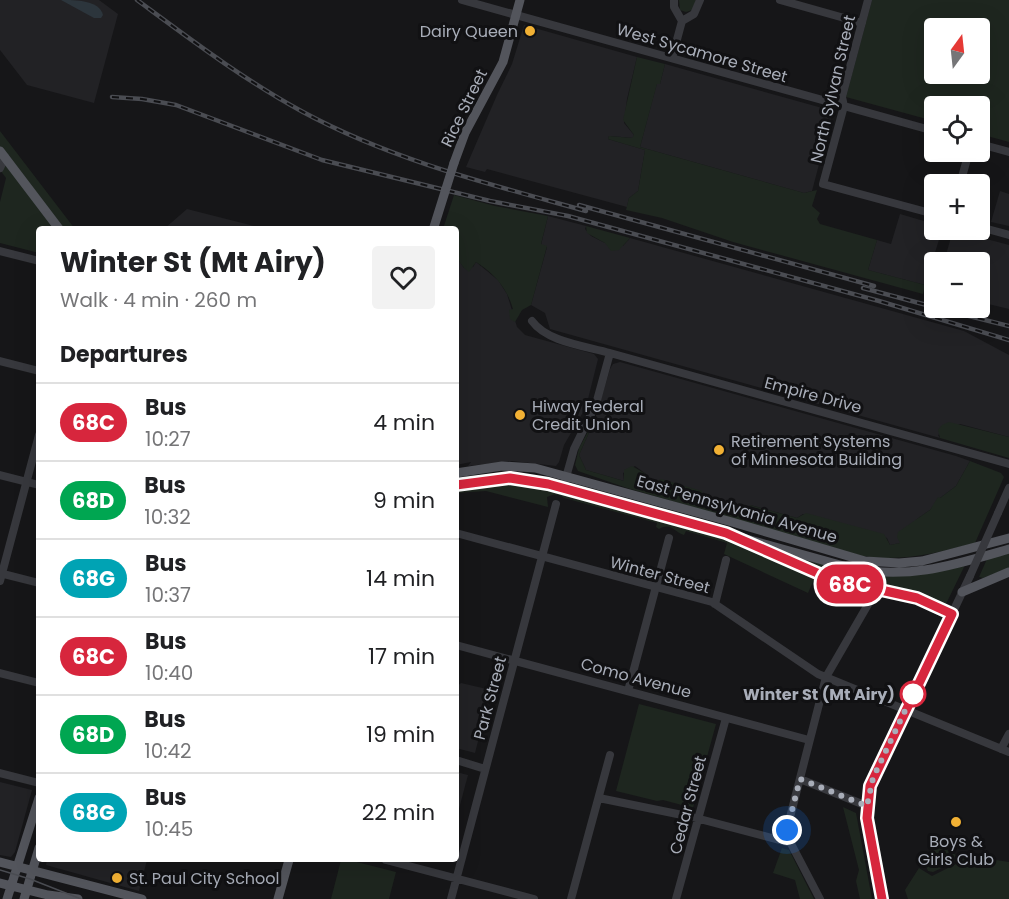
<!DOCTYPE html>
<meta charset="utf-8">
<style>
:root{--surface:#fff;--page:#f2f2f2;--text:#202124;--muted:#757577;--line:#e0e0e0}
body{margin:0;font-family:Poppins,sans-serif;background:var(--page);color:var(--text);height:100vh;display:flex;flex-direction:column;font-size:22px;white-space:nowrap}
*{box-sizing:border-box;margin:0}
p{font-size:20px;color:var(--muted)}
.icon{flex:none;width:33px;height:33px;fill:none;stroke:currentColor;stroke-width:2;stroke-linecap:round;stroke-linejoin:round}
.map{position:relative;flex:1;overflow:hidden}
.panel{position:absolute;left:36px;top:226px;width:423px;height:636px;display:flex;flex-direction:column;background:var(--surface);border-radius:6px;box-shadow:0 6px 24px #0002}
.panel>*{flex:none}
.badge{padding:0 12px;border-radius:20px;font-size:21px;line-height:39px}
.needle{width:39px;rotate:15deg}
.buttons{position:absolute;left:924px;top:18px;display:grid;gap:12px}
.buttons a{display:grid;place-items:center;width:66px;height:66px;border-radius:6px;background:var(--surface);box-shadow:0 6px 24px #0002;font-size:30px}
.you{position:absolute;width:30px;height:30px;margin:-15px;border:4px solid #fff;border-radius:50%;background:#1a73e8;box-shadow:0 0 0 9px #1a73e833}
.map>.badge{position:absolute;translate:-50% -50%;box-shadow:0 0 0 3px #fff}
h2{padding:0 24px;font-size:22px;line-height:54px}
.round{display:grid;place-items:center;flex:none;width:63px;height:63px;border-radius:6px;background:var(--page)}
.headline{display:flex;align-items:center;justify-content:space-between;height:102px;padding:0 24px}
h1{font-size:28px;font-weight:700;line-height:45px}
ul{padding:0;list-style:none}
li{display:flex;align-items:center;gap:18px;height:78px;padding:0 24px;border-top:2px solid var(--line)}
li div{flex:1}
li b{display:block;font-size:22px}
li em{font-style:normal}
li .badge{min-width:66px;font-weight:700;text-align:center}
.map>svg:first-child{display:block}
.built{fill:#222225}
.green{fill:#1e261f;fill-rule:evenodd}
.water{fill:#2c353c}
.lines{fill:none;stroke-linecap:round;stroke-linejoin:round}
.minor{stroke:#37383d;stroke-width:8}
.major{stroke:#53555c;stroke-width:9}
.tram{stroke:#4a4c52;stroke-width:1.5}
.rail-casing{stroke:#4a4c52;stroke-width:4.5}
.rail{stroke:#111113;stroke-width:2;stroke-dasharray:7;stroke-linecap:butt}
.minor-bridge{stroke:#37383d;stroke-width:8}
.major-bridge{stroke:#53555c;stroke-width:9}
.line-casing{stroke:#fff;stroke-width:14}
.line{stroke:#d7263d;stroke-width:9}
.walk{stroke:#a8adb8;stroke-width:6;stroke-dasharray:0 10.8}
.poi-dot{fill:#f2b134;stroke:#111113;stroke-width:2}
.stop-dot{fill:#fff;stroke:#d7263d;stroke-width:3}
.labels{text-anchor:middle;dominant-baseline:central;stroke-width:6;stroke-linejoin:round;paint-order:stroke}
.poi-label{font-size:16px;fill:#a8adb8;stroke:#111113;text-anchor:start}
.street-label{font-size:16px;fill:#a8adb8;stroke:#111113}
.stop-label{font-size:16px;font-weight:bold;fill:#a8adb8;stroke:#111113;text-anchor:end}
</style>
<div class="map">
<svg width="1009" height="899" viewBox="0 0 1009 899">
<rect width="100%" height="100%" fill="#161618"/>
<path class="built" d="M0,0H99L118,14L94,103L27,85L0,50Z
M524,25L637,57L627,99L624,123L634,135L633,138L609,136L608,139L645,150L638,191L629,198L627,207L487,169L485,172L466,167L497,95L512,64Z
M665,64L833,111L812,191L804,193L640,147L657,83L660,84Z
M1000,191L1009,194V226L991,222Z
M187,209L266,229H164Z
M900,214L934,224V230H942L925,285L868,270L877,240L891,244Z
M548,216L586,226L585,229L591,236L605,243L623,246L630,238L964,331L1009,355V437L960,424L938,435L940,438L550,329L545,313L531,305L547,247L541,245Z
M953,230L1009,245V309L980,302V262H944Z
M458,259L464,268L473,267L476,262L498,280L507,294L517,327L525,335L594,354L598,359L586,407L564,445L559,462L556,466L512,461L468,466L471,462L456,465V269Z
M620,362L956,456L970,461L956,486L940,498L930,510L917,519L900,543L890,545L887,538L803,514L797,518L750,505L748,514L646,486V474L635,466L623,473L624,481L586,470L579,455L595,419L610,369L613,364Z
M461,683L491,690L475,753L456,748V687Z
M456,772L468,775L456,820Z
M0,782L32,790L15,852L11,857L0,855Z
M47,860H147L139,891L46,865Z"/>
<path class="green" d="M679,0H696L692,10L686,12L680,10Z
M872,0H1009V142L980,134V106H934V121L846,97ZM934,28H980V74H934Z
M637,57L665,64L660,84H657L640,147L804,193L817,190L812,206L820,213L817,219L820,224L877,240L868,270L925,285L923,294L733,242L662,218L626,210L629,198L638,191L645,150L608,139L609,136L632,138L634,135L623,120Z
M0,131L75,229L39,230V253L0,243V202L6,178L0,170Z
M454,195L495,206L548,216L541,244L547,246L531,305L522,310L515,322L510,319L509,310L513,309C507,288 494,273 476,262L469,272L464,268L458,260L456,269V230L443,229Z
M586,226L630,238L619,250L611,251L605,243L587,233Z
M595,419L579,455L586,470L624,481V470L632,466L646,474L650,480L647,487L655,489L657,481L661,479L702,491V495L698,500L748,514L750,505L797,518L806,513L884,534L890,545L900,543L897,537L898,532L930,510L938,497L940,498L956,486L970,461L1001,473L1004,477L975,543C935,553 904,562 862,556L627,488L578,471L575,465L579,448Z
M949,422L1009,437V458L940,438L938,430L942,425Z
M505,482L530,484L734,540L815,577L808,593L724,554L727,543L686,531L684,535C674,532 671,522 659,529L656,527L657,523L564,498C558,493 554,494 547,497L548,507L486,491L456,493V488Z
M1009,553V568L983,578L979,577L987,559Z
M787,554C857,573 893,585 965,565L945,606L835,576Z
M639,704L716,724L693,808L663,800L657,801L616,791Z
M843,807L856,813L872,899H860L856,881L859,870Z
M936,846L952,852L961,859L933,872L928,871L925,864L931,849Z
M782,848L789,850L814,899H800L795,880L773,873Z
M964,855L1009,862V899H908L905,890L919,868L932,876L962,861Z
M341,860H349L396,872L389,899H331Z"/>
<path class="water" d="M61,0C76,0 99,0 103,15L101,18H94Z"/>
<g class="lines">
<path class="minor" d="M462,0L934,131
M780,0L862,23
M868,0L842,97L844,106L823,184L934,214
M682,21L694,14L700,0
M672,58L682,21L674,7V0
M980,144L1009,152
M0,168L5,157L1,156
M960,184L969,152
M980,227L1009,235
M0,251L39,261
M532,321C547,342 586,346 610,353
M0,361L39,371
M0,475L39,485
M563,488L574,449L596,404L610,353L1009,464
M998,513L1009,488
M456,533L712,602L818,674L1009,752
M0,573L39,583
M0,581L39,435
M715,604L726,560
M456,645L809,740
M0,673L39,683
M628,691L669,538
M1001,749L1009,734
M456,760L485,769
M0,773L39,783
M800,779L867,806
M599,798L692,817L791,843
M386,860L534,899
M451,899L556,504
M571,899L610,755
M676,899L726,718
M820,899L787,836V829L826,677L870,601
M882,899L868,818L870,786L970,576"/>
<path class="major" d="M0,151L60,230
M454,163L465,133L503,62L520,0
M456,473L502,466L535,468L732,522L865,561L899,563L922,561L1009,538
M456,485L510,478L529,479L851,568C909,580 954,565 1009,549
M755,546L831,579L917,598L952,614
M962,592L1009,572
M0,862L142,899
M0,883L48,895L78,899
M7,899L39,798
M24,899L39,848
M278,899L289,860"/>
<path class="tram" d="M0,870L30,879L81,899"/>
<g class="rail-casing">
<path id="rail" d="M137,0C190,39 244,80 303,112C392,160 489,184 586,211
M112,97L142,99L176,105L322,160L490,201L568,216L879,301L1009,340
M579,205L874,286
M863,288L934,307
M937,308L1009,326"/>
</g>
<use href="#rail" class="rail"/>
<path class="minor-bridge" d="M970,576L998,513"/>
<path class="major-bridge" d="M433,230L454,163"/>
</g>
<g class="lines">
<g class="line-casing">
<path id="line" d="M456,485L510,478L548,484L726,533L831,579L917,598L952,614L870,786L867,818L882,899"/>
</g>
<use href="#line" class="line"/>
<path class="walk" d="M787,830L800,779L867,806L873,778L913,694"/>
</g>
<g class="poi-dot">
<circle cx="530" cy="31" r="6"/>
<circle cx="520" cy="415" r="6"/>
<circle cx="719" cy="450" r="6"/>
<circle cx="956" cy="822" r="6"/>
<circle cx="117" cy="878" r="6"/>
</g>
<circle class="stop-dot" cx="913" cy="694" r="12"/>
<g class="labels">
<g class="poi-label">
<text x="518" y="31" text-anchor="end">Dairy Queen</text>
<text x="532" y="406">Hiway Federal<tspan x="532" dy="18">Credit Union</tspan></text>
<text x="731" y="441">Retirement Systems<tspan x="731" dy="18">of Minnesota Building</tspan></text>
<text x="956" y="841" text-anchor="middle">Boys &amp;<tspan x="956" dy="18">Girls Club</tspan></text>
<text x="129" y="878">St. Paul City School</text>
</g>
<g class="street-label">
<text transform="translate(702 53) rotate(16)">West Sycamore Street</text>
<text transform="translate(833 89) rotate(-77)">North Sylvan Street</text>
<text transform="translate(464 108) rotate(-64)">Rice Street</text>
<text transform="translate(813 395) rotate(15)">Empire Drive</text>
<text transform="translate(737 509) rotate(16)">East Pennsylvania Avenue</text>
<text transform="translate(660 575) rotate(15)">Winter Street</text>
<text transform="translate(636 678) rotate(15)">Como Avenue</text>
<text transform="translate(490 698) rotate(-75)">Park Street</text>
<text transform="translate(688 805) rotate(-75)">Cedar Street</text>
</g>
<g class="stop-label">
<text x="895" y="694">Winter St (Mt Airy)</text>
</g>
</g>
</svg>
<div class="buttons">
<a><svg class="needle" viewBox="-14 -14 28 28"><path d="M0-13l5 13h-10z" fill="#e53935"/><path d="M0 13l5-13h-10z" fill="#757577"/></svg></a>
<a><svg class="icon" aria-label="locate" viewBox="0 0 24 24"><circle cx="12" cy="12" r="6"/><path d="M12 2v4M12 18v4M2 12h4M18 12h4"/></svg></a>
<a>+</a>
<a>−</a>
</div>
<div class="you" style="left:787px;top:830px"></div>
<b class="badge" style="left:850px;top:584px;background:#d7263d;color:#fff">68C</b>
<section class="panel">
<div class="headline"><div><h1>Winter St (Mt Airy)</h1><p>Walk · 4 min · 260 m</p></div><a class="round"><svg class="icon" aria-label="heart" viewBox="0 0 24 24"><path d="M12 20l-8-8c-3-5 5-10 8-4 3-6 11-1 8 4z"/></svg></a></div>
<h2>Departures</h2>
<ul>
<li><span class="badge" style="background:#d7263d;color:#fff">68C</span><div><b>Bus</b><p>10:27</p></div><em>4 min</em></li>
<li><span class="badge" style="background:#00a651;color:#fff">68D</span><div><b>Bus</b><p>10:32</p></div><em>9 min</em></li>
<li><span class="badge" style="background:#00a3b4;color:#fff">68G</span><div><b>Bus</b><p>10:37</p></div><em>14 min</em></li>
<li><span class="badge" style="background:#d7263d;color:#fff">68C</span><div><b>Bus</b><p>10:40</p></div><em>17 min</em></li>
<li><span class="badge" style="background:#00a651;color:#fff">68D</span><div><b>Bus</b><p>10:42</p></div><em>19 min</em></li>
<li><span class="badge" style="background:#00a3b4;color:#fff">68G</span><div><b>Bus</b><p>10:45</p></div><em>22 min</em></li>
</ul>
</section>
</div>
